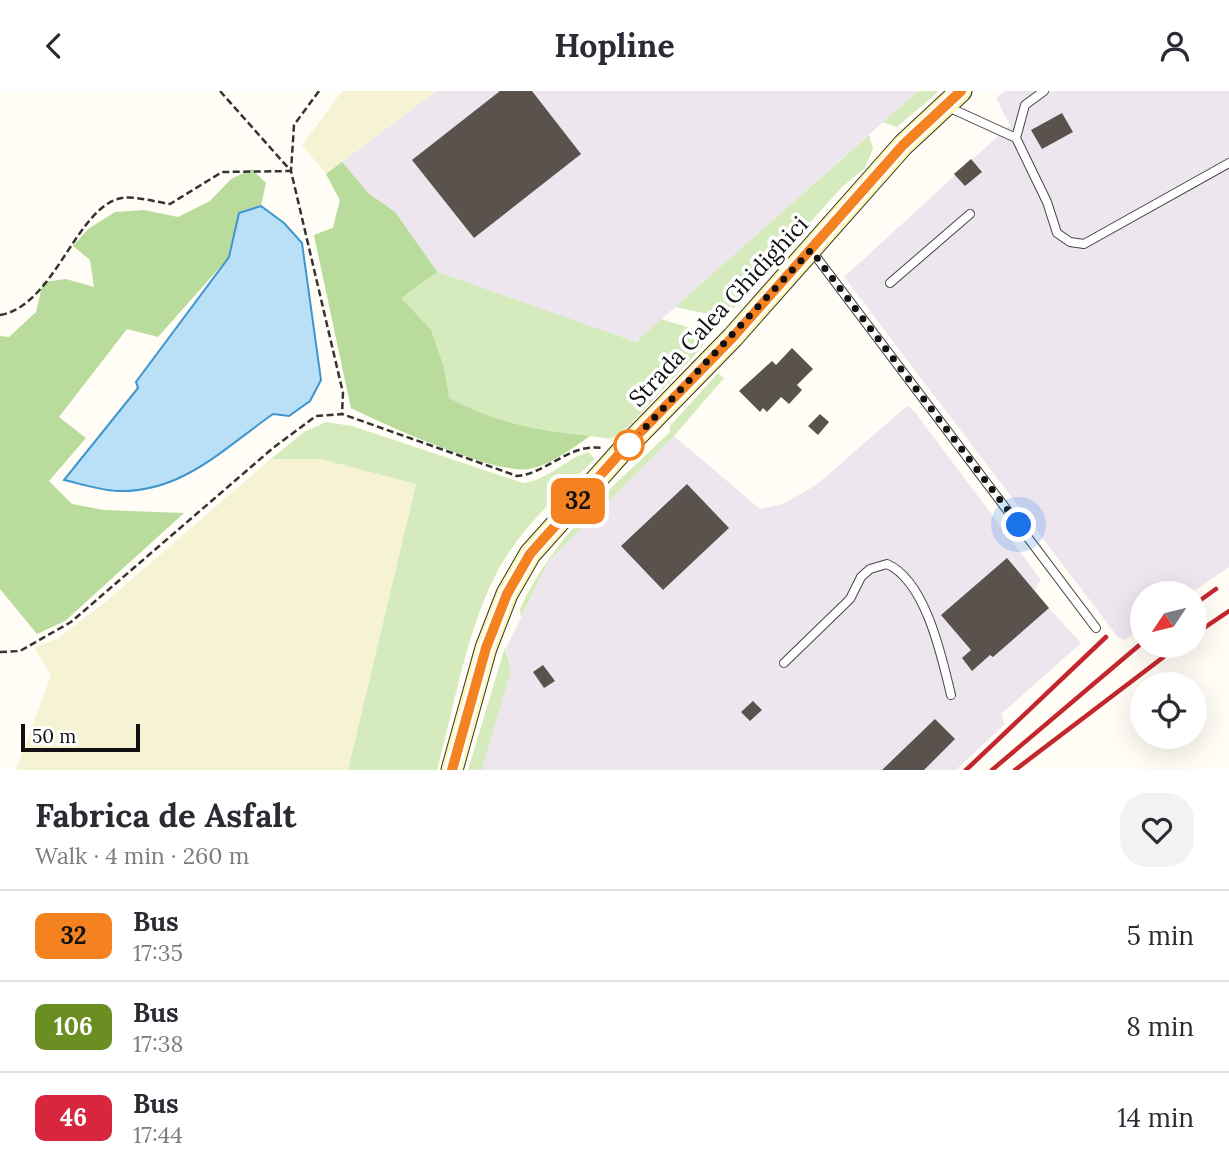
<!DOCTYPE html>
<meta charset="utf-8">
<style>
:root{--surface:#fff;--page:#f2f2f3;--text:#2b2b33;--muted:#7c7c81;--line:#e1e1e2}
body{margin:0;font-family:Lora,serif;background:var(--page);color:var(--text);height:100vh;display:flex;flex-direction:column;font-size:26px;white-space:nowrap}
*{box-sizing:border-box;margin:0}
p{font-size:23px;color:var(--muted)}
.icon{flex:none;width:38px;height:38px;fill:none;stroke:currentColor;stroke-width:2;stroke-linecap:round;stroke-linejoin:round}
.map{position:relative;height:679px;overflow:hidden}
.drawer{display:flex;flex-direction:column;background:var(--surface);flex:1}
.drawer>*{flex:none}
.badge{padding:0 14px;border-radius:10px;font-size:24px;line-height:46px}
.needle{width:46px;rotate:235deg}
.fabs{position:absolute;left:1130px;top:490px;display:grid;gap:14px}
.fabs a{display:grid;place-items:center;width:77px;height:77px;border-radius:50%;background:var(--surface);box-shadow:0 7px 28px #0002;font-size:35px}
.scale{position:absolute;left:21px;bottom:18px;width:119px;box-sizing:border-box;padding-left:7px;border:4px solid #111;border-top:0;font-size:19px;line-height:24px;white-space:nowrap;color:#111;-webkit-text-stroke:5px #fff;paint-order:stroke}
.you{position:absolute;width:35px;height:35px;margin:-18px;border:5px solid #fff;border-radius:50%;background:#1a73e8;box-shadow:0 0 0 10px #1a73e833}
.map>.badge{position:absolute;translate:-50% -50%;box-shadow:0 0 0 4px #fff}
.round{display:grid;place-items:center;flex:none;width:74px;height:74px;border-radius:28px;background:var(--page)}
.summary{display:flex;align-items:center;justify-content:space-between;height:119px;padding:0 35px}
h1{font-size:33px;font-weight:700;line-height:52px}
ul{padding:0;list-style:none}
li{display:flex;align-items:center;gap:21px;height:91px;padding:0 35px;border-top:2px solid var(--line)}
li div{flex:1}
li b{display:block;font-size:26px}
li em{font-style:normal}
li .badge{min-width:77px;font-weight:700;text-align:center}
header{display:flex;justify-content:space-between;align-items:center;height:91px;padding:0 35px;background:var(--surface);font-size:32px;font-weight:700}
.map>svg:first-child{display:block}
.industrial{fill:#eee6ef}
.farmland{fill:#f6f3d4}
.green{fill:#d5ebbd}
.forest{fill:#b9dc9c}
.water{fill:#b9e0f7;stroke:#3f96cf;stroke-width:2}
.building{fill:#5a524d}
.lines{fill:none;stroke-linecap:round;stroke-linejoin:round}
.lane-casing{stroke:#444;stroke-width:10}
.secondary-casing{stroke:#333;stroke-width:23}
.path{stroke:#333;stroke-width:2.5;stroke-dasharray:7 3.5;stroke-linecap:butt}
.lane{stroke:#fff;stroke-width:8}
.secondary{stroke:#fff6b0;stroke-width:21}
.rail{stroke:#c4262e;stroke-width:4.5}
.line-casing{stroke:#fff;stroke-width:16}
.line{stroke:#f58220;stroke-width:10}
.walk{stroke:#111;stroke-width:7;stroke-dasharray:0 12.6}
.stop-dot{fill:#fff;stroke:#f58220;stroke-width:3.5}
.labels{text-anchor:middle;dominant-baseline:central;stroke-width:7;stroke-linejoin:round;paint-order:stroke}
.street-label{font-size:23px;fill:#111;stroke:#fff}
</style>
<header><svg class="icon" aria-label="back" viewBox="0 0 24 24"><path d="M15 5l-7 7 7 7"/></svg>Hopline<svg class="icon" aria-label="person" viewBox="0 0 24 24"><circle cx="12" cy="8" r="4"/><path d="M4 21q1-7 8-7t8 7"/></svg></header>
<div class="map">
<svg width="1229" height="679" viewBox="0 0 1229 679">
<rect width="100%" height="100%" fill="#fffdf5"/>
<path class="industrial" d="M436,0H918L636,251L437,181L395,121L368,102L342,71Z
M1005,0H1229V476L1191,502H1143V536L1124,549L1117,545L844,186L1010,34L996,7Z
M907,315L914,320L1041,489L1034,501L1081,552L1001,623L1005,633L956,679H482L511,580L506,557L549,470L674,345L760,418L783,413L816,394Z"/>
<path class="farmland" d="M342,0H436L326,83L302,54Z
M318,347L416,392L348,679H16L51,584L34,556L57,548L103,513L273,366Z"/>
<path class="green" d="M918,0H939L897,36L883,31Z
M869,44L873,58L865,77L841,97L807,135L795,156L766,176L754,197L736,216L718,225L675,216Z
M342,71L368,102L395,121L438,181L636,251L661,228L697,239L703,248L702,256L629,335L611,348L590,345C572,357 551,374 528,378C493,383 386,334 351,317L314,144L333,137L340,109L326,83Z
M718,282L724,287L674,345L549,470L521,526L520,518C553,445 614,395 670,341V335Z
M326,331L352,335L523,392C548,389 564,369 588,361L595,368C559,403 518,439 495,485C466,542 454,617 437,679H348L416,393L321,368H271L304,341Z
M505,556L511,580L482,679H468Z"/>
<path class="forest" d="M342,71L368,102L395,121L437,181L401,207L431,239L444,277L449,307C499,333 535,339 590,345C572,357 551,374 529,378C493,383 386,334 351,317L314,144L333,137L340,109L326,83Z
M252,78L266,92L261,115L239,122L229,166L158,246L127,238L59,326L86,347L49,390L72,413L104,419L184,422L65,530L37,543L0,498V245L9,246L36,221L43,191L66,188L94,196L90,169L73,155L88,138L115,121L144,119L178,126L210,110L231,88Z"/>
<path class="water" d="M261,115L284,132L302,152L321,289L310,310L289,325L273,323C223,358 182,402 117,400C99,399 81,393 64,389L138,297L136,291L229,166L239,122Z"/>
<path class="building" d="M500,0H532L581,63L474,147L412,69Z
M1062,22L1073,41L1042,58L1031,39Z
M971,68L982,81L965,95L954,83Z
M792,257L813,278L797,294L802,299L789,313L781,306L767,321L763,317L760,321L739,300L772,270L776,274Z
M820,323L829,331L818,344L808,335Z
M687,393L729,437L663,499L621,455Z
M1007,467L1049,517L993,566L990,564L972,580L962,567L971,559L941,524Z
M543,574L555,590L544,597L533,581Z
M753,610L762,619L750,630L741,621Z
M935,628L955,648L924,679H882Z"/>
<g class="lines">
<g class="lane-casing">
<path id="lane" d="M1044,0L1025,14L1016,47L1047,111L1057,142L1070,151L1084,153L1229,72
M948,16L1016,47
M811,159L1096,537
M890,192L970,123
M784,572L850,508L861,486L870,478L887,473C926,490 942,567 951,604"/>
</g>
<g class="secondary-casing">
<path id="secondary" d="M452,679L486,557L507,503L530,463L622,360L733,246L903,54L961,0"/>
</g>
<path class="path" d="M220,0L291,80
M319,0L294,34L291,80L343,302L342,323
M0,224C55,215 76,115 122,107C136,105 156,111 170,113L222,81L291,80
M0,561L20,560L71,531L273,357L316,325L342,323L517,385C548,382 569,352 602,357"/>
<use href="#lane" class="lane"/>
<use href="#secondary" class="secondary"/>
<path class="rail" d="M1195,513L1216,498
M1195,543L1229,520
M966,679L1106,546
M992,679L1143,551
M1015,679L1178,555"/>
</g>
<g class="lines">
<g class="line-casing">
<path id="line" d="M452,679L486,557L507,503L530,463L622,360L733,246L903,54L961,0"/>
</g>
<use href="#line" class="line"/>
<path class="walk" d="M629,354L811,159L1019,434"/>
</g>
<circle class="stop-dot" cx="629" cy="354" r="14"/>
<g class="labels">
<g class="street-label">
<text transform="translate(718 220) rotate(-47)">Strada Calea Ghidighici</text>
</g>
</g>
</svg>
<div class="fabs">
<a><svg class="needle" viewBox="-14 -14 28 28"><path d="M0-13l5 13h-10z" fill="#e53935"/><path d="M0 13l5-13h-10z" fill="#7c7c81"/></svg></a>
<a><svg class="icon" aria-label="locate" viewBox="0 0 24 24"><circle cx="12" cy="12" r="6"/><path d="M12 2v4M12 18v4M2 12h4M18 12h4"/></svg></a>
</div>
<div class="scale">50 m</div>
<div class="you" style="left:1019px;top:434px"></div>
<b class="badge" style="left:578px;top:410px;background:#f58220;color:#111">32</b>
</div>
<section class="drawer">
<div class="summary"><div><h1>Fabrica de Asfalt</h1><p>Walk · 4 min · 260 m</p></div><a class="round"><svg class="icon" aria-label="heart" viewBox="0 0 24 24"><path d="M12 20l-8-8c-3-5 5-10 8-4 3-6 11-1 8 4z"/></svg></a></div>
<ul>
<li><span class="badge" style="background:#f58220;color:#111">32</span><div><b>Bus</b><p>17:35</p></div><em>5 min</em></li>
<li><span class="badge" style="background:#6b8e23;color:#fff">106</span><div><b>Bus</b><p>17:38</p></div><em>8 min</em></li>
<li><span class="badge" style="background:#d7263d;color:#fff">46</span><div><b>Bus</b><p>17:44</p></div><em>14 min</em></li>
</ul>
</section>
